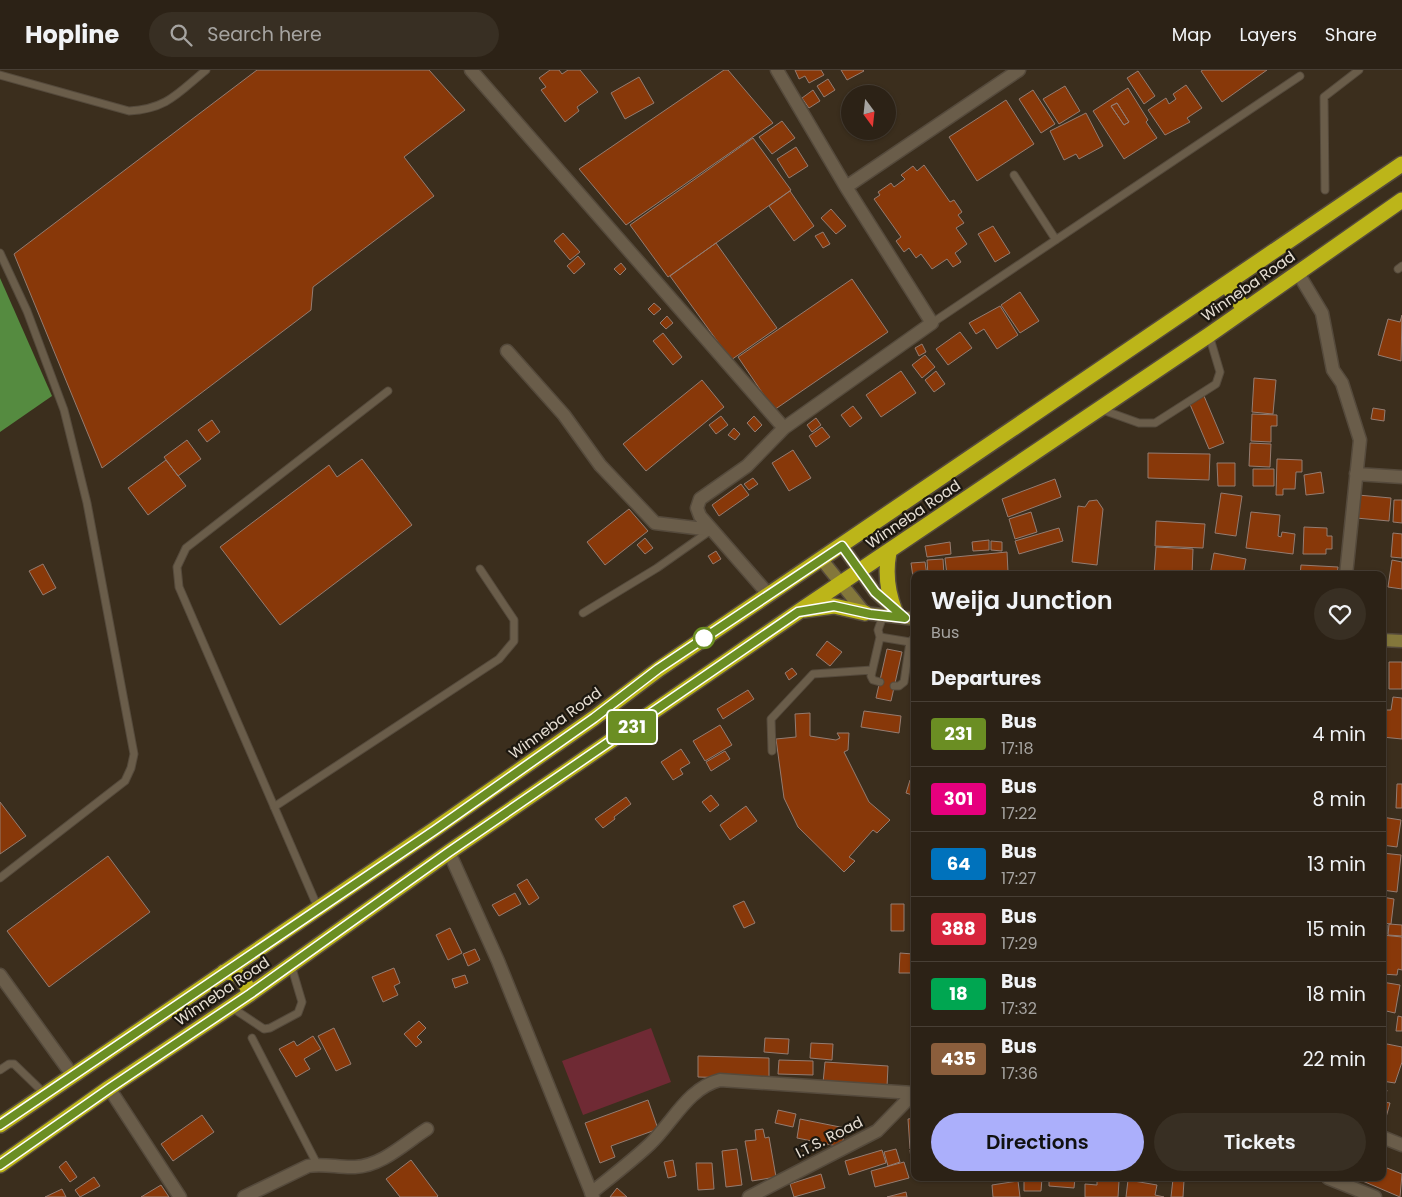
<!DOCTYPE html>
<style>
:root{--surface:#2c2216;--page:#382f23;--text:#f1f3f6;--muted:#a6a4a1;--line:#483f35;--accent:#abaffb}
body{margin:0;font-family:Poppins,sans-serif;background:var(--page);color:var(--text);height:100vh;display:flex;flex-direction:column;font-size:19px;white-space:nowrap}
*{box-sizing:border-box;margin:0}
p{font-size:16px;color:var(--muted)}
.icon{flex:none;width:28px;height:28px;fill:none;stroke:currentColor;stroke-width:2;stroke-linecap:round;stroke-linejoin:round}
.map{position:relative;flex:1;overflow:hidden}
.drawer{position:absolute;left:911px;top:501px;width:475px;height:610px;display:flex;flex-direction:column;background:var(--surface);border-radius:10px;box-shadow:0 1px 4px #0004,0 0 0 1px var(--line)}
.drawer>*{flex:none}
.badge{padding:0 10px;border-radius:4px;font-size:18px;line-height:32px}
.needle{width:32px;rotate:165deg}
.tools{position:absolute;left:841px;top:15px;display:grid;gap:10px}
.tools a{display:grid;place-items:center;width:55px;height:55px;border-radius:50%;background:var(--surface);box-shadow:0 1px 4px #0004,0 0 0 1px var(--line);font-size:25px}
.map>.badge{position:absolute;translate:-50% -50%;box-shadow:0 0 0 2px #fff}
h2{padding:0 20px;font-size:19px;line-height:45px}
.round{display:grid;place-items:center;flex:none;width:52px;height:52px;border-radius:26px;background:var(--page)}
.headline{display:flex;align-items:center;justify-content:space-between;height:85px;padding:0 20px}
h1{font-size:24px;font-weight:600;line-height:38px}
.button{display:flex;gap:10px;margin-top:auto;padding:10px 20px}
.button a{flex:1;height:58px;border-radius:30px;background:var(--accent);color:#111;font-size:20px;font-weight:600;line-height:58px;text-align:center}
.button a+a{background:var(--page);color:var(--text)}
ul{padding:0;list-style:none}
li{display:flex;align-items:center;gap:15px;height:65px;padding:0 20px;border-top:1px solid var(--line)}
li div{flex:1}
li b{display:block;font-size:19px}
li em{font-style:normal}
li .badge{min-width:55px;font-weight:700;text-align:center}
header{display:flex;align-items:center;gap:30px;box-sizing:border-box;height:70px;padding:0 25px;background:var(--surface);border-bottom:1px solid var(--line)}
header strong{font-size:24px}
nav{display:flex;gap:28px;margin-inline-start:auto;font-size:18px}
.search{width:350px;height:45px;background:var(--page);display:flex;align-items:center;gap:12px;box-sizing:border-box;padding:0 18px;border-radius:28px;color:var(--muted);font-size:19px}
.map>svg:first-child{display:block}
.green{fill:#6f2a34}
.water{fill:#558b40}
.building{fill:#883809;stroke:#947c71;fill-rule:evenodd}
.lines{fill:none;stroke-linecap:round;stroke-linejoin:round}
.lane-casing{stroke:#554a3c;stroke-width:9}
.street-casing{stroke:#554a3c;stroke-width:15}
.secondary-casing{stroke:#554a3c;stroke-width:15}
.highway-casing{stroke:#554a3c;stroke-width:18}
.lane{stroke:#6a5d4a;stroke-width:7}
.street{stroke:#6a5d4a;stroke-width:12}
.secondary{stroke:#83773b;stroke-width:12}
.highway{stroke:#bcb519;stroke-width:15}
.line-casing{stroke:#fff;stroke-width:11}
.line{stroke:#6b8e23;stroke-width:8}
.stop-dot{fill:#fff;stroke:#6b8e23;stroke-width:2.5}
.labels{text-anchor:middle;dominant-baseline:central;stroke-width:4.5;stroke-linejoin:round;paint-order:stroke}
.street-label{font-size:15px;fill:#e7dfd4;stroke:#1d1810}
</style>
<header>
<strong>Hopline</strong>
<div class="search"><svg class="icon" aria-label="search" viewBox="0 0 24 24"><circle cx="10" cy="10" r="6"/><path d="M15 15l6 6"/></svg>Search here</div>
<nav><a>Map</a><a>Layers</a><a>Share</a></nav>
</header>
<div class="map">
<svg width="1402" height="1127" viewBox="0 0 1402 1127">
<rect width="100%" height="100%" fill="#3b2e1d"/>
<path class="green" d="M651,958L671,1012L583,1045L562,991Z"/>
<path class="water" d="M0,208L52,326L0,362Z"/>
<path class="building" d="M257,0H429L465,40L404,87L434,126L313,217L311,240L102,398L14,184Z
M550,0H559L562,4L568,0H580L598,22L577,37L579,41L565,52L541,20L546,17L539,8Z
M724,0H728L773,53L626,155L579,99Z
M795,0H821L824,5L809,13L805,6L799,9Z
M841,0H863L864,1L847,10Z
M1203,0H1267L1222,32L1201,1Z
M1138,1L1155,26L1144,34L1127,8Z
M639,7L654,33L625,49L611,23Z
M828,9L835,20L824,27L817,16Z
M1186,15L1202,38L1187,48L1190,52L1165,65L1148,40L1166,28L1169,34L1176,29L1173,24Z
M1065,16L1080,41L1059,54L1043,29Z
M1128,18L1148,50L1146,52L1157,68L1124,89L1093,41ZM1117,33L1129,52L1124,55L1111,36Z
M813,20L820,31L809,38L802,28Z
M1033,20L1055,54L1041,63L1019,29Z
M1006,30L1034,74L977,111L949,67Z
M1117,33L1129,52L1124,55L1111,36Z
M1086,43L1103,76L1079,89L1076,84L1064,90L1050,61Z
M782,51L795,68L772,84L759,67Z
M753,68L791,120L668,207L630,155Z
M796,77L808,96L789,108L777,89Z
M924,95L950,132L954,130L962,142L958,145L964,153L956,158L967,174L955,183L961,192L953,197L947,189L932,199L921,184L916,188L909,178L904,182L896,171L901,167L874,129L880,125L878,122L891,113L894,117L905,109L901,105L913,96L917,101Z
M790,121L814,156L794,171L769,136Z
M831,139L846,156L836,164L821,148Z
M993,156L1010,183L995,192L978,164Z
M823,162L830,174L823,178L815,166Z
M563,163L580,182L570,190L554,171Z
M716,173L777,258L731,290L670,206Z
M578,186L585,194L574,204L567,196Z
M621,193L626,199L620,205L614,199Z
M852,209L888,262L774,340L738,287Z
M1020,222L1039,251L1020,263L1001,235Z
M654,233L661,239L654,245L648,239Z
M1000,236L1018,265L997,279L984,259L976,264L969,253Z
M1402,245L1401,291L1378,285L1388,249L1400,252Z
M667,246L673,253L666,259L660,253Z
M960,262L972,278L948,295L936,279Z
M663,263L682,287L673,295L653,271Z
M922,274L926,282L919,286L915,278Z
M925,285L935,297L922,308L912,295Z
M901,301L916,323L881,347L866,325Z
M936,301L945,314L934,322L925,310Z
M1254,308L1276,310L1273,344L1252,342Z
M702,310L724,337L646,401L623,374Z
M1204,326L1224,373L1209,379L1189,332Z
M853,336L862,348L850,357L841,345Z
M1373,338L1385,340L1384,351L1371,349Z
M1252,344L1277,345V356H1271V372L1251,371Z
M721,346L728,355L716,364L709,355Z
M754,346L762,355L755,362L747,353Z
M816,348L821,355L812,362L807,355Z
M212,350L220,362L207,372L198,360Z
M822,357L830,367L816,377L809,366Z
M734,358L740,364L735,370L728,365Z
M187,370L201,389L178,406L164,387Z
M1250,373L1271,374L1270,397L1249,396Z
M793,380L811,408L789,421L772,393Z
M1148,383L1210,384L1209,410L1148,408Z
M362,389L412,455L280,555L220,477L329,395L337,407Z
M1277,389L1302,390V402H1296L1295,419H1283V425H1276Z
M166,390L186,416L148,445L128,418Z
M1217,393H1235V416H1218Z
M1253,399H1274V416H1253Z
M1321,402L1324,423L1306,425L1304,405Z
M753,408L758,414L749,420L744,414Z
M1055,409L1061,427L1008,447L1002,429Z
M741,414L749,425L719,446L712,435Z
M1221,423L1242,426L1236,466L1215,463Z
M1358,425L1391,428L1389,451L1356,448Z
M1097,430L1103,439L1097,495L1072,492L1078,436L1085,437L1089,431Z
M1394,430H1402V453L1393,452Z
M629,439L648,461L605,495L587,472Z
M1031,442L1037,462L1015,469L1009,449Z
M1251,442L1280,445L1278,466L1281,467L1282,462L1295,464L1293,484L1246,478Z
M1156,451L1205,454L1203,478L1155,476Z
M1304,457L1327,458V466H1332V479H1326V484H1303Z
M1059,458L1063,471L1019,484L1015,471Z
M1393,463L1402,464V488L1391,487Z
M645,468L653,478L645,484L637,475Z
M989,470V480L973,481L972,472Z
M991,471L1002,472V481L991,480Z
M950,472L951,484L927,487L925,476Z
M1156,477L1193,479L1192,505H1154Z
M716,481L721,489L713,494L708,486Z
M1007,482L1008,502L947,505L945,488Z
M1214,483L1246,489L1243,505H1210Z
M943,489L944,505H928L927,490Z
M1392,490L1402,492V519L1388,517Z
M925,492L927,505H915L913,507L911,493Z
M43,494L56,518L43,525L29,501Z
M1301,495L1338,497L1337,505H1300Z
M827,571L842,582L830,596L816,585Z
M887,579L902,582L891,631L876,628Z
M1389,592H1402V619H1389Z
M792,598L797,604L789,610L785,603Z
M748,620L754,629L723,649L717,639Z
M1393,627L1402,628V669L1382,667V645L1385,640H1391Z
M864,641L901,646L899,663L861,657Z
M810,643V666L836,670L840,668L837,663H849L848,680L844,682L869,732L890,750L877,763L873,760L849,787L855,791L844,802L798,757L784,728L776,669L796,667L795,644Z
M720,655L732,675L705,691L693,671Z
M681,679L690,693L680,699L683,704L673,710L661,692Z
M725,681L730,689L711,701L706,692Z
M910,710L915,712V726L906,723Z
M1397,714H1402V738H1396Z
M711,725L719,735L710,742L702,732Z
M626,727L631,734L614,747L615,749L603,758L595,749Z
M0,732L26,766L0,784Z
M746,736L757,751L730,770L720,755Z
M1382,747L1401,750L1397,777L1382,775Z
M1382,783L1401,785L1397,822L1382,820Z
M108,786L150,842L49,917L7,861Z
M527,809L539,828L529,835L517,815Z
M515,823L521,834L499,846L492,835Z
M1382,827L1394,829L1391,854L1382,853Z
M912,829H915V846H911Z
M744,831L755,853L744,858L733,836Z
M891,834H904V861H891Z
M1389,854L1402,855V866L1388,865Z
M1382,855H1387V864L1382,863Z
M450,858L462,883L448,890L436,865Z
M1382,865L1402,867V900L1398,899L1397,905L1382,904Z
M475,879L480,890L468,896L463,884Z
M900,883L913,884L912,903H899Z
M394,898L400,913L394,916L398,925L383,932L372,907Z
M465,905L468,913L455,918L452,909Z
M1382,912L1400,915L1395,943L1382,940Z
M1398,946L1402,947V961H1396Z
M419,951L426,958L417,967L422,972L416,977L404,964Z
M334,958L351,994L336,1001L318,966Z
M313,966L321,979L304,989L310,999L296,1007L279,979L294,971L297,976Z
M765,968L789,969L788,984L764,982Z
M811,973L833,974L832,990L810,988Z
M1382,973L1402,977V992L1395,1013L1382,1011Z
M698,986L769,988V1009L698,1007Z
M779,990L813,991V1005L778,1004Z
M825,992L888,996L887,1017L823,1013Z
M1382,1019L1387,1020L1384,1032L1390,1033L1385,1051L1382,1050Z
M648,1030L658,1059L611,1076L615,1087L600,1093L585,1053Z
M778,1040L796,1044L793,1057L775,1053Z
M202,1045L214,1062L173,1091L161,1074Z
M915,1048V1079H910L908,1049Z
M800,1049L845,1058L842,1077L797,1068Z
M763,1059L765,1068L769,1067L776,1107L752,1111L745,1071L756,1070L755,1060Z
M737,1079L742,1115L726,1117L722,1081Z
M896,1079L900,1092L888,1096L884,1082Z
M882,1080L886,1093L849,1105L845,1091Z
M910,1080H915V1107H913Z
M411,1090L438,1126L437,1127H400L386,1109Z
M673,1090L676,1106L668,1108L664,1092Z
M66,1091L77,1107L70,1112L59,1097Z
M904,1092L909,1108L875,1117L871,1101Z
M696,1093H712L714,1119L698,1120Z
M1382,1096L1402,1104L1400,1127L1358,1109L1382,1108Z
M821,1104L825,1118L794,1127L790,1114Z
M94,1107L100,1116L80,1127L75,1120Z
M1024,1108H1042L1041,1121H1024Z
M1049,1108H1075L1074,1118L1049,1116Z
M1173,1109L1184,1110L1183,1127H1171Z
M1128,1110L1157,1115L1155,1125L1164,1127H1126Z
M1018,1111L1020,1127H993L992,1115Z
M1097,1111H1119L1118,1127H1085V1114L1097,1115Z
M161,1115L169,1127H141Z
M617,1118L627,1127H610Z
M62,1119L66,1127H45Z
M906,1122L907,1127H887Z"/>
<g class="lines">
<g class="lane-casing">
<path id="lane" d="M0,5L129,41C167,39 178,23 206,0
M1014,105L1056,170
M1325,120L1324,27L1359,0
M0,183L27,241L64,340L87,433L134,684L131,698L125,711L0,808
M1398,199L1402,196
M932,253L1300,6
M1100,339L1139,353H1155L1216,314L1220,302L1209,265
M583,543L657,498L711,460
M883,546L878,560L880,567L910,572L915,567V562
M880,612L873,610L871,606L880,567
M894,616H899L904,612L910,572
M772,681L771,649L813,604L872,600
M274,737L499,589L514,571V550L480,499
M318,838L179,517L177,497L186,478L388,321
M231,937L264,959L270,958L298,943L302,932L291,895
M252,968L317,1094
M0,1000L9,994H14L45,1024"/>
</g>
<g class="street-casing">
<path id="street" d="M471,0L784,358
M846,117L1019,0
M1298,203L1322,243L1333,300L1342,313L1360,370L1346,505
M507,281L564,345L600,395L655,453L712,460
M1356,404L1402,407
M769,525L700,446L697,438L700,429L747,396L784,358L932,253L846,117L777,0
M449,782L498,891L593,1127
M0,905L73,1006
M109,1018L180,1127
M1382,1067L1402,1075
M1328,1108L1375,1127
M591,1123C611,1107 632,1091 650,1074C673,1052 688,1018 720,1010L913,1023
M244,1127L308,1096C324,1093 339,1098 355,1097C382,1096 405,1073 427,1059
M749,1127L877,1061L915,1022"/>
</g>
<g class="secondary-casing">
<path id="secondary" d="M842,476L875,522L897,542
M822,490L865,543L915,549
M1382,570L1402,571"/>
</g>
<g class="highway-casing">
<path id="highway" d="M1226,214L1245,240
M889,482C885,503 887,521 895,541
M804,540L834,536L865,543
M224,902C239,901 245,911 250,924
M0,1055L435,759L594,648L659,599L1402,94
M0,1095L109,1018L250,924L449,782L798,542L1209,265L1402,130"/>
</g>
<use href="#lane" class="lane"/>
<use href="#street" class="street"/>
<use href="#secondary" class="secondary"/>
<use href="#highway" class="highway"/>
</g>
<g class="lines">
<g class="line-casing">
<path id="line" d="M0,1055L435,760L594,648L658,599L842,476L875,522L905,548L870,544L834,536L798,542L449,782L250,924L110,1018L0,1095"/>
</g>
<use href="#line" class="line"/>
</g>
<circle class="stop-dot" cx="704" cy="568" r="10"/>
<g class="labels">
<g class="street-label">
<text transform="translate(1248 216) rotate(-35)">Winneba Road</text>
<text transform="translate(913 444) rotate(-34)">Winneba Road</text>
<text transform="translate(555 653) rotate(-36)">Winneba Road</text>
<text transform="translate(222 921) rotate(-34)">Winneba Road</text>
<text transform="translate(829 1067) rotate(-27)">I.T.S. Road</text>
</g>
</g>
</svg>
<div class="tools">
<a><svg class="needle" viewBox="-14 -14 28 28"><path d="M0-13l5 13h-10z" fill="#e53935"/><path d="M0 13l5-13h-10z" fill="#a6a4a1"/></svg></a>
</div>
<b class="badge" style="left:632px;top:657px;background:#6b8e23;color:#fff">231</b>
<section class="drawer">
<div class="headline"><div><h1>Weija Junction</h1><p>Bus</p></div><a class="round"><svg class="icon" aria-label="heart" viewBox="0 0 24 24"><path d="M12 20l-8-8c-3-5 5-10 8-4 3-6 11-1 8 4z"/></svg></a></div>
<h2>Departures</h2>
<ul>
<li><span class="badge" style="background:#6b8e23;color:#fff">231</span><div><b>Bus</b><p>17:18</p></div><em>4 min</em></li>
<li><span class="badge" style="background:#e6007e;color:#fff">301</span><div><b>Bus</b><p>17:22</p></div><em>8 min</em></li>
<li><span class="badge" style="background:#0072bc;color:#fff">64</span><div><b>Bus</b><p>17:27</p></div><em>13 min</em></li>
<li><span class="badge" style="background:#d7263d;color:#fff">388</span><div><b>Bus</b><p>17:29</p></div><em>15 min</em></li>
<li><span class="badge" style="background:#00a651;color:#fff">18</span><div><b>Bus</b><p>17:32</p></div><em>18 min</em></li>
<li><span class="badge" style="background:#8b5e3c;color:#fff">435</span><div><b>Bus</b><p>17:36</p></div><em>22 min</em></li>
</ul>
<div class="button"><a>Directions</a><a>Tickets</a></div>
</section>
</div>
